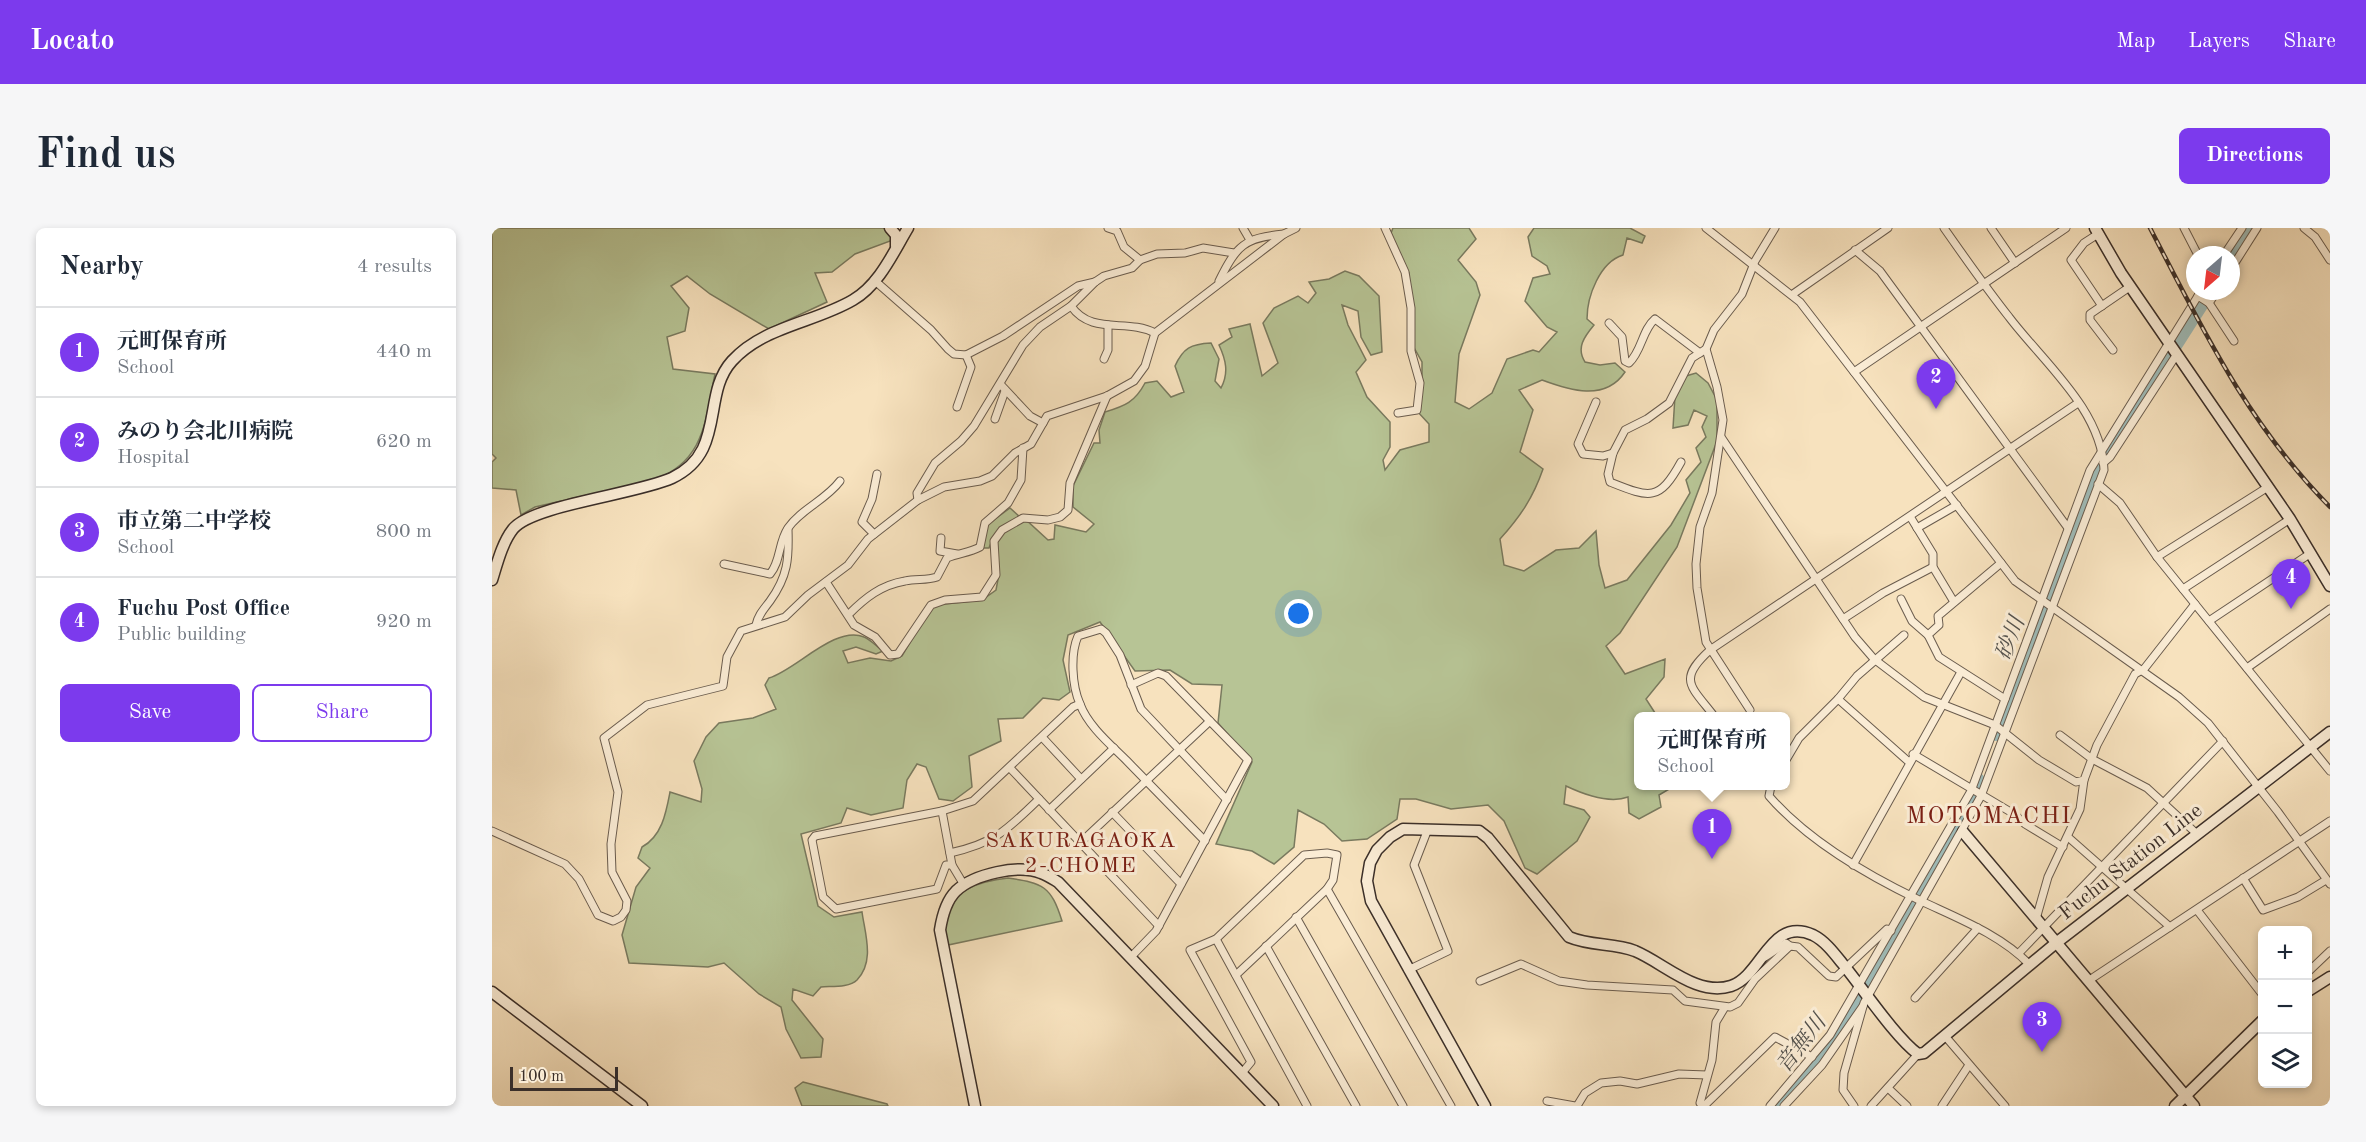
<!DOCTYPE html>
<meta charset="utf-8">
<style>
:root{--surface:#fff;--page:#f6f6f7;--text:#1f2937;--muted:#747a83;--line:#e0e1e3;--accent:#7c3aed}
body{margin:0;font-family:"Old Standard TT","Noto Serif JP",serif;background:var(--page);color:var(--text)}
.controls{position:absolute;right:18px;bottom:18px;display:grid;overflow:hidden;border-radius:9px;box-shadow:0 3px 9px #0003}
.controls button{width:54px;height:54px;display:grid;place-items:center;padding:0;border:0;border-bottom:2px solid var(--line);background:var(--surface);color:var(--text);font:30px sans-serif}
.compass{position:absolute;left:1694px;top:18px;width:54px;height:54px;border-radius:50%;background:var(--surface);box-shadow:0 3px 9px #0003;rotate:208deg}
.scale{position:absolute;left:18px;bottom:15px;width:108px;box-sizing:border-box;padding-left:6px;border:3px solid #3b2f29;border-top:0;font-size:16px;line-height:21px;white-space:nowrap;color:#3b2f29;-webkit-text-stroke:4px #faecd5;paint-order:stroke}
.you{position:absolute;left:807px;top:386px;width:21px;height:21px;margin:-15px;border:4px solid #fff;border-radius:50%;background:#1a73e8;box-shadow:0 0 0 9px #1a73e833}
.badge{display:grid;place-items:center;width:39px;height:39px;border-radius:50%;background:var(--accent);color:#fff;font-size:20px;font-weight:700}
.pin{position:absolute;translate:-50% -50px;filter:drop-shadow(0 2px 3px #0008)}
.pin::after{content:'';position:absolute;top:32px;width:21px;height:18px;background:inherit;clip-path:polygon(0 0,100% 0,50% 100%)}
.popup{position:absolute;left:1142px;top:484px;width:156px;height:78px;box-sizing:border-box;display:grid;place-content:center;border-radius:9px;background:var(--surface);filter:drop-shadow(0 2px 4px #0005);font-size:20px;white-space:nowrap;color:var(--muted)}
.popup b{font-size:22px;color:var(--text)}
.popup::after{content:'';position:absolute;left:50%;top:100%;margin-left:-12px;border:12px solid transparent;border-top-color:var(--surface)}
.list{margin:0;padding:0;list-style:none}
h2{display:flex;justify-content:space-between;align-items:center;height:78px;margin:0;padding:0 24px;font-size:26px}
h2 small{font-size:20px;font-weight:400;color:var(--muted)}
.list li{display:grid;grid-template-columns:39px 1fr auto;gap:18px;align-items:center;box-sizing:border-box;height:90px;padding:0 24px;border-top:2px solid var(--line)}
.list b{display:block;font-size:22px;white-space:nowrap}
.list p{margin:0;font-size:20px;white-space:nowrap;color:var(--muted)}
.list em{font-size:20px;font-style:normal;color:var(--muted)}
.actions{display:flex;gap:12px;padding:18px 24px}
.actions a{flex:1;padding:14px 0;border:2px solid var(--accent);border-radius:9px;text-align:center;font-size:21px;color:var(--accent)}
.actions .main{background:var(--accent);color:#fff}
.icon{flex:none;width:33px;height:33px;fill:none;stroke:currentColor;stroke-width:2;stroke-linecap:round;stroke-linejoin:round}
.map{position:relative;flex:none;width:1838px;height:878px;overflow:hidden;border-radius:9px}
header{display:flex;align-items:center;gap:36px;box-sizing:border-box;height:84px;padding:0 30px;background:var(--accent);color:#fff}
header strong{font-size:28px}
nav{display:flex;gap:33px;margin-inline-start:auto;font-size:21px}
.intro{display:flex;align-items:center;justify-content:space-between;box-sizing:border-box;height:144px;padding:0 36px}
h1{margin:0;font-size:42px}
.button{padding:15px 27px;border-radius:9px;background:var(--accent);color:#fff;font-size:21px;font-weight:700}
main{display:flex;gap:36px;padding:0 36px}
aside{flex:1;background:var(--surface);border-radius:9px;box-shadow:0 3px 9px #0003}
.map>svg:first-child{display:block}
.green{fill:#b7c495;stroke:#797a5f;stroke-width:1.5}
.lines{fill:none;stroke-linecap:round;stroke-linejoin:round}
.river{stroke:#9fbcb9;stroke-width:14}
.street-casing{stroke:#6a5c4e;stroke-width:9}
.secondary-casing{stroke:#3b2f29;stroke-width:13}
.street{stroke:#faecd5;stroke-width:7}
.secondary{stroke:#faecd5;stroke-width:10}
.rail-casing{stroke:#3b2f29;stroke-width:4.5}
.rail{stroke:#faecd5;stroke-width:2;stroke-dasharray:7;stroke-linecap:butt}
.labels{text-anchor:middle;stroke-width:6;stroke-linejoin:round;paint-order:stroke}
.street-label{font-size:21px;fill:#3b2f29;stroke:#faecd5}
.water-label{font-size:22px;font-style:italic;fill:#54524d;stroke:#faecd5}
.neighbourhood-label{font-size:22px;letter-spacing:1.5px;fill:#7a1f14;stroke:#faecd5}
.quarter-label{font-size:24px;letter-spacing:1.5px;fill:#7a1f14;stroke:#faecd5}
</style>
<header>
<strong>Locato</strong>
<nav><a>Map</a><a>Layers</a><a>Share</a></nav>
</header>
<div class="intro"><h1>Find us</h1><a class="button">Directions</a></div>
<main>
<aside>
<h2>Nearby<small>4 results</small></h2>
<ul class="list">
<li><span class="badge">1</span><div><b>元町保育所</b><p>School</p></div><em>440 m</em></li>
<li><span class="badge">2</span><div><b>みのり会北川病院</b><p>Hospital</p></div><em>620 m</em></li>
<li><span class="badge">3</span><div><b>市立第二中学校</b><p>School</p></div><em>800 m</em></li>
<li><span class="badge">4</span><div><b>Fuchu Post Office</b><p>Public building</p></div><em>920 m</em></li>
</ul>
<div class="actions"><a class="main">Save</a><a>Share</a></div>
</aside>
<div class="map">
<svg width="1838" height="878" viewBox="0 0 1838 878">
<rect width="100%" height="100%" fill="#f7e2be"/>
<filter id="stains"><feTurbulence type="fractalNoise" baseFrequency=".00333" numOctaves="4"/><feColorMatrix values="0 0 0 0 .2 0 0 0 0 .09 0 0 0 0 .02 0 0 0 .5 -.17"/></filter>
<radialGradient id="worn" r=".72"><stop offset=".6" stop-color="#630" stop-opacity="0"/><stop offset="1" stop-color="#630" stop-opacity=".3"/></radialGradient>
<!-- green -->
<g class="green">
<path d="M 0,0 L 392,0 L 401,12 L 363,26 L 340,44 L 323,45 L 335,74 L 277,101 L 218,66 L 195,48 L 179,58 L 197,80 L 193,103 L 175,109 L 181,141 L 223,146 C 213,193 213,233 162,252 L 43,279 L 29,287 L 24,262 L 0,260 L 0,234 L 4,230 L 0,226 Z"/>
<path d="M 901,0 L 977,0 L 984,11 L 966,32 L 984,54 L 988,67 L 967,126 L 963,174 L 977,181 L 1000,165 L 1015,131 L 1041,122 L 1047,124 L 1065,104 L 1055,99 L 1033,73 L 1041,50 L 1058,46 L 1055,38 L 1040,28 L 1036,9 L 1042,0 L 1138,0 L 1153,8 L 1150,15 L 1135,10 L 1131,27 C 1108,34 1095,68 1095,91 L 1102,97 C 1092,109 1084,120 1093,134 L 1108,137 L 1123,135 L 1133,144 C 1113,174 1077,162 1050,152 L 1027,162 L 1041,182 L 1028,224 L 1051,241 C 1041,270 1028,289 1008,311 L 1012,337 L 1032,343 L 1064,322 L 1087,320 L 1104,303 L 1107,337 L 1113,360 L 1135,352 L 1179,297 L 1198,265 L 1194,252 L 1209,234 L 1204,220 L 1214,209 L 1210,199 L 1215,188 L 1202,182 L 1196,197 L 1181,200 L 1183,168 L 1194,148 L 1204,145 L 1216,155 L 1225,172 L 1225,213 L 1185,319 L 1128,405 L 1114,418 L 1133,446 L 1173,431 L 1172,449 L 1154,471 L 1165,488 L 1146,488 L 1146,558 L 1178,558 L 1179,560 L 1167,567 L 1169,579 L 1147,591 L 1137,585 L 1136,569 C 1117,576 1093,567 1074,558 L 1072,576 L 1092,582 L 1098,589 L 1085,613 L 1045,646 L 1033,640 L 1012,593 L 996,577 L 959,581 L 924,571 L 908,571 L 905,591 L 875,611 L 850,613 L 832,596 L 806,582 L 802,619 L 782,636 L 760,623 L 724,616 L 760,534 L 726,495 L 730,457 L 700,456 L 678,442 L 643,443 L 608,394 L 576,407 L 571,432 L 578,464 L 567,472 L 551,470 L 531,490 L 506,491 L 509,513 L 477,528 L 480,559 L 461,573 L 447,571 L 434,539 L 425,536 L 415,552 L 411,580 L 379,587 L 355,580 L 349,595 L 309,606 L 326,678 L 342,689 L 370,684 C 373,706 383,733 365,752 C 357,760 339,758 329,759 L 321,768 L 301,761 L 300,772 L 331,811 L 329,829 L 309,830 L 294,801 L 289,779 L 267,766 L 232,735 L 216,739 L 137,735 L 130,707 L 144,659 L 158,640 L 146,630 L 150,619 C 170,608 174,585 178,564 L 209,574 L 210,561 L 202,533 L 214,509 L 227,495 L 261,490 L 284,481 L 273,457 L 277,450 C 304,442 343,397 372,409 C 378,411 385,419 391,423 L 384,426 L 364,419 L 351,423 L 356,435 L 378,430 L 399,433 L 410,428 L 436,384 L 444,377 L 490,372 L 504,362 L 507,346 L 505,310 L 517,298 L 533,291 L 556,312 L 562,311 L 563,297 L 594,304 L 602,296 L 581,279 L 581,258 L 602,215 L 608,215 L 607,202 L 613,184 C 633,178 643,174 653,155 L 665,153 L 679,169 L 692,164 L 683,138 C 691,120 699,116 719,115 L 727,131 L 723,153 L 729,160 C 737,145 734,132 727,117 L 740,109 L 737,101 L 758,96 L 770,148 L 786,135 L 771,95 L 782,80 L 806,68 L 816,75 L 824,65 L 817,54 L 837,51 L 853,43 L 867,48 L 887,68 L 890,124 L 879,127 L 869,109 L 866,83 L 850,77 L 856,97 L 874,132 L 864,144 L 875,169 L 898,194 L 898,219 L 891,232 L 893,242 L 908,222 L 937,214 L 937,196 L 925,183 L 930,158 L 930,134 L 920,116 L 917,45 L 905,26 L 899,5 Z"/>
<polygon points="518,280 528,289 500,312 497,320 491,320 495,297"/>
<path d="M 516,650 C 551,655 559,658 570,693 L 456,717 C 455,710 452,700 453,693 C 457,661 490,653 516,650 Z"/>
<polygon points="311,854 395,876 396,878 310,878 303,860"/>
</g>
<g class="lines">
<!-- river -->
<g class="river">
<polyline points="1739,31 1758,0"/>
<polyline points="1504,506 1601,246 1718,63"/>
<polyline points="1285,878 1341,810 1363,777 1479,572 1486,552"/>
</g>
<!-- street casing -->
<g class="street-casing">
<g id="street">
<polyline points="616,0 625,3 632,19 648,32"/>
<polyline points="751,0 758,12"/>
<polyline points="893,0 913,44 919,80 919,123 928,155 925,182 906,185"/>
<polyline points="1214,0 1308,74 1523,353 1687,469 1716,495 1786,584 1838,656"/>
<polyline points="1499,0 1523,35"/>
<polyline points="1692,0 1706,27"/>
<polyline points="1812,0 1823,9 1838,32"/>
<polyline points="1606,6 1592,15 1579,32 1610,78"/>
<polyline points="1363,22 1388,43 1576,300"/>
<polyline points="1732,27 1750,0"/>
<polyline points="1739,41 1765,0"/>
<polyline points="382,52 439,102 456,121 462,126 474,127 511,108 586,58 603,54"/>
<path d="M 727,53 C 745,17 752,10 792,6"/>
<polyline points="1301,66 1396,0"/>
<polyline points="1706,68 1717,75 1742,113"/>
<polyline points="1717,75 1725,63"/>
<path d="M 579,78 C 600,108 635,90 663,105"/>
<path d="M 1117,95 L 1130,109 L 1133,133 L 1137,135 C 1150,123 1150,102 1163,91 L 1208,125"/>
<polyline points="1214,121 1225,159 1231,192 1220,265 1208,299 1204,336 1205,360 1214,414 1258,482"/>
<polyline points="1621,122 1598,92 1598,86 1639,58"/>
<polyline points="612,131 616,122 616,97"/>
<polyline points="1362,144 1574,0"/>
<polyline points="509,157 538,188 551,195"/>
<polyline points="1104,174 1086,216 1091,226 1111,228 1121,225"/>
<polyline points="465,179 479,139 474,127"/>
<polyline points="503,191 513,163"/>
<polyline points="1229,209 1363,409 1382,431 1432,469 1503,497 1547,532 1584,554 1592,552 1605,517 1643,446 1652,441 1703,376"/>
<path d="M 1189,234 C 1167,274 1158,270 1118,254 L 1116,246 L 1121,225 L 1133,202 L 1155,191 L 1177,175 L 1200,130 L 1214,121 L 1222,102 L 1250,66 L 1263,33 L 1283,0"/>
<polyline points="1611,235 1618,229 1685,126"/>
<polyline points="1606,256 1628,275 1665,329 1838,543"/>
<polyline points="426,272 425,265 443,235 469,213 482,198 531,117 548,99 579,78 603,54 612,48 640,40 648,32 665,26 693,25 711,20 742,25"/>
<polyline points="1419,290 1441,326 1441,339 1462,374"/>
<polyline points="1425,300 1465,277"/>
<polyline points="382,306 370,294 380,271 385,246"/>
<polyline points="449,310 448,323 465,326"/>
<polyline points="1665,329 1776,259"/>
<polyline points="1509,335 1446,388 1447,397 1436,407 1447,429 1513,471"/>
<path d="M 232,336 L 278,346 C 289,333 286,315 296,300 C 309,281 334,272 348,253"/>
<polyline points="334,354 362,397 383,409 398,427 406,426 439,377 453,372 490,369 504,347 502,313 510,302 531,290 556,292 568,289 576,282 578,255 615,168"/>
<polyline points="1691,361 1798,291"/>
<polyline points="1409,371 1420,393 1436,407"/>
<path d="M 357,386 C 373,370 389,357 413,353 C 424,350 434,353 445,349 L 455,330 C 467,325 477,325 488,319 L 493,295 L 516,275 L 529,252 L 531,220"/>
<polyline points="1351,391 1391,365 1441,339"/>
<polyline points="1717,393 1819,325"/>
<path d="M 264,397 C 266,387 272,381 278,373 C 296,348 297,331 296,301"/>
<polyline points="1755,440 1838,381"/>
<polyline points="1346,471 1417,534"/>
<path d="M 1222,488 C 1199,458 1185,452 1218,422 L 1586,175"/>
<polyline points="1568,507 1600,531 1655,560 1705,606"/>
<polyline points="550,509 589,551"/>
<polyline points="1421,526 1522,586 1533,596 1571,619"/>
<polyline points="1294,532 1307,510 1346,471 1365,448 1412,407"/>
<polyline points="518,540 667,698"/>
<path d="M 1279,558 L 1277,568 C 1315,612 1375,647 1427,672 C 1465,690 1508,706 1538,737"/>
<polyline points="557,582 622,520"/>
<polyline points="450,583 460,637 472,657"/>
<polyline points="620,584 689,656"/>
<polyline points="0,603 73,636 87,651 106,687 121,693 129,689 134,682 135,673 120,644 119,616 126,564 112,510 155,477 231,458 235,429 249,403 293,389 316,367 356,337 376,311 426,272 452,259 488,253 500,248 523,225 539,216 555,188 615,168 642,153 653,138 663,105 792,6 804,0"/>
<polyline points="1576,609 1678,699"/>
<path d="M 713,613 C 687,586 661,560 635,533 C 619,517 596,498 588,476 C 580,458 578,426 586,408 L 609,401 L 614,405 L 628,427 L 649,481 L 735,572"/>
<polyline points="588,615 718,493"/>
<path d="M 458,625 C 503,615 515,602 547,571"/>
<polyline points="460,637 454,637 445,661 344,681 331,669 320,612 323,608 450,583 481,573 581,479 588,476"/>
<polyline points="1361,637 1469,444"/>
<polyline points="1751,650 1771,682 1806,669 1834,652"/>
<polyline points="835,661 959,878"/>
<polyline points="1705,682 1770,766"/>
<polyline points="804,689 911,878"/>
<polyline points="1544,691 1556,649 1588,581 1592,552"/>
<polyline points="724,711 815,878"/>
<polyline points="774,718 864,878"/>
<polyline points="1527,725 1731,513"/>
<polyline points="1273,729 1294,715 1298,718"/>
<polyline points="638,730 664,703 756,532 674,448 666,445 639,457"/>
<polyline points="916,742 956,723 922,637 936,601"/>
<polyline points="1816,744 1838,723"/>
<polyline points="744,747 835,661 841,652 845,627 835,625 812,627 724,711 698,722 759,834 750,845"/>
<polyline points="988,753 1029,736 1067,753 1095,757 1181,762 1193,773 1238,779 1246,775 1263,751 1298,718 1306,719 1337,748 1344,749 1395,701 1399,703"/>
<polyline points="1596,753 1838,593"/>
<polyline points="1423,770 1486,700"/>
<polyline points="1453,808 1513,878"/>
<polyline points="1396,860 1415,878"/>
<polyline points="1055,873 1083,878"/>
<polyline points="1085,878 1093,865 1109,855 1128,853 1145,856 1187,846 1215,847"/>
<polyline points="1211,878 1208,875 1220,832 1224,794 1233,779"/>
<polyline points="1212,878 1283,809 1320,829"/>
<polyline points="1278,878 1338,807 1479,563 1598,242 1709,63"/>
<polyline points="1292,878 1330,837 1371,778"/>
<path d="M 1362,878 L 1351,862 L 1352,845 L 1372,775 L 1489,568 L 1612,242 C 1610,182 1551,134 1517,89 C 1494,60 1473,30 1452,0"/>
<polyline points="1379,878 1426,826"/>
<polyline points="1450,878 1477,837"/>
</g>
</g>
<!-- secondary casing -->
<g class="secondary-casing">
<g id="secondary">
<polyline points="398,0 404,7 404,18"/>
<polyline points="1603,0 1629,45 1798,291 1838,358"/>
<path d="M 0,352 C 5,336 10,315 21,301 C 40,277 145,266 180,250 C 235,224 209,167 240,133 C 272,98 322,95 361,72 C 387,57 401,25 416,0"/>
<polyline points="1471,604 1702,878"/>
<polyline points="1816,763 1838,749"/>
<polyline points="0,764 150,878"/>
<path d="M 483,878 L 448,702 C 450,689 455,672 464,663 C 482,646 527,636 549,645 C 555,647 561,651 566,654 L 781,878"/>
<path d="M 993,878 L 879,673 L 875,653 L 878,635 L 885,622 L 898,609 L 911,601 L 987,603 L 996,610 L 1077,709 C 1098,718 1122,715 1143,723 C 1172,735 1205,769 1239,758 C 1271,747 1278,688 1321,707 C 1333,713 1342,725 1350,735 C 1370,759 1403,809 1426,826 L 1432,825 L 1564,715 L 1838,504"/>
<polyline points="1683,878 1770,793"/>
</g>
</g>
<!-- street -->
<use href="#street" class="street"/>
<!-- secondary -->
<use href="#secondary" class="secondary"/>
<!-- rail casing -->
<g class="rail-casing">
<path id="rail" d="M 1658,0 C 1711,102 1756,196 1838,279"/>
</g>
<!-- rail -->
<use href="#rail" class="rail"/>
</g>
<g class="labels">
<!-- street labels -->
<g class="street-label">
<text transform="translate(1638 633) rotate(-38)" y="7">Fuchu Station Line</text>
</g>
<!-- water labels -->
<g class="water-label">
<text transform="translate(1517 410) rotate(-69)" y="8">砂川</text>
<text transform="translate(1308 815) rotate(-52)" y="8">音無川</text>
</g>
<!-- neighbourhood labels -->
<g class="neighbourhood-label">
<text x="589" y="619">SAKURAGAOKA<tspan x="589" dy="25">2-CHOME</tspan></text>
</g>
<!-- quarter labels -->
<g class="quarter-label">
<text x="1497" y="595">MOTOMACHI</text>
</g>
</g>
<rect width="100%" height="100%" filter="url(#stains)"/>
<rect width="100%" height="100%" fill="url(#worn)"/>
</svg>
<div class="controls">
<button>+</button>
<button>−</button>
<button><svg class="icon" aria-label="layers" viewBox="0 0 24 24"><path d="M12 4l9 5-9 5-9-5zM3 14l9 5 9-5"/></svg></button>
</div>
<svg class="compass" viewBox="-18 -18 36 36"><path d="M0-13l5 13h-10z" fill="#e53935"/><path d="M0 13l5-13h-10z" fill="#747a83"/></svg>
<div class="scale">100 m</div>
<div class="you"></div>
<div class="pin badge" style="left:1220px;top:631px">1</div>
<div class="popup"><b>元町保育所</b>School</div>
<div class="pin badge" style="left:1444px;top:181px">2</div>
<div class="pin badge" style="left:1550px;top:824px">3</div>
<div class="pin badge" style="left:1799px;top:381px">4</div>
</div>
</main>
